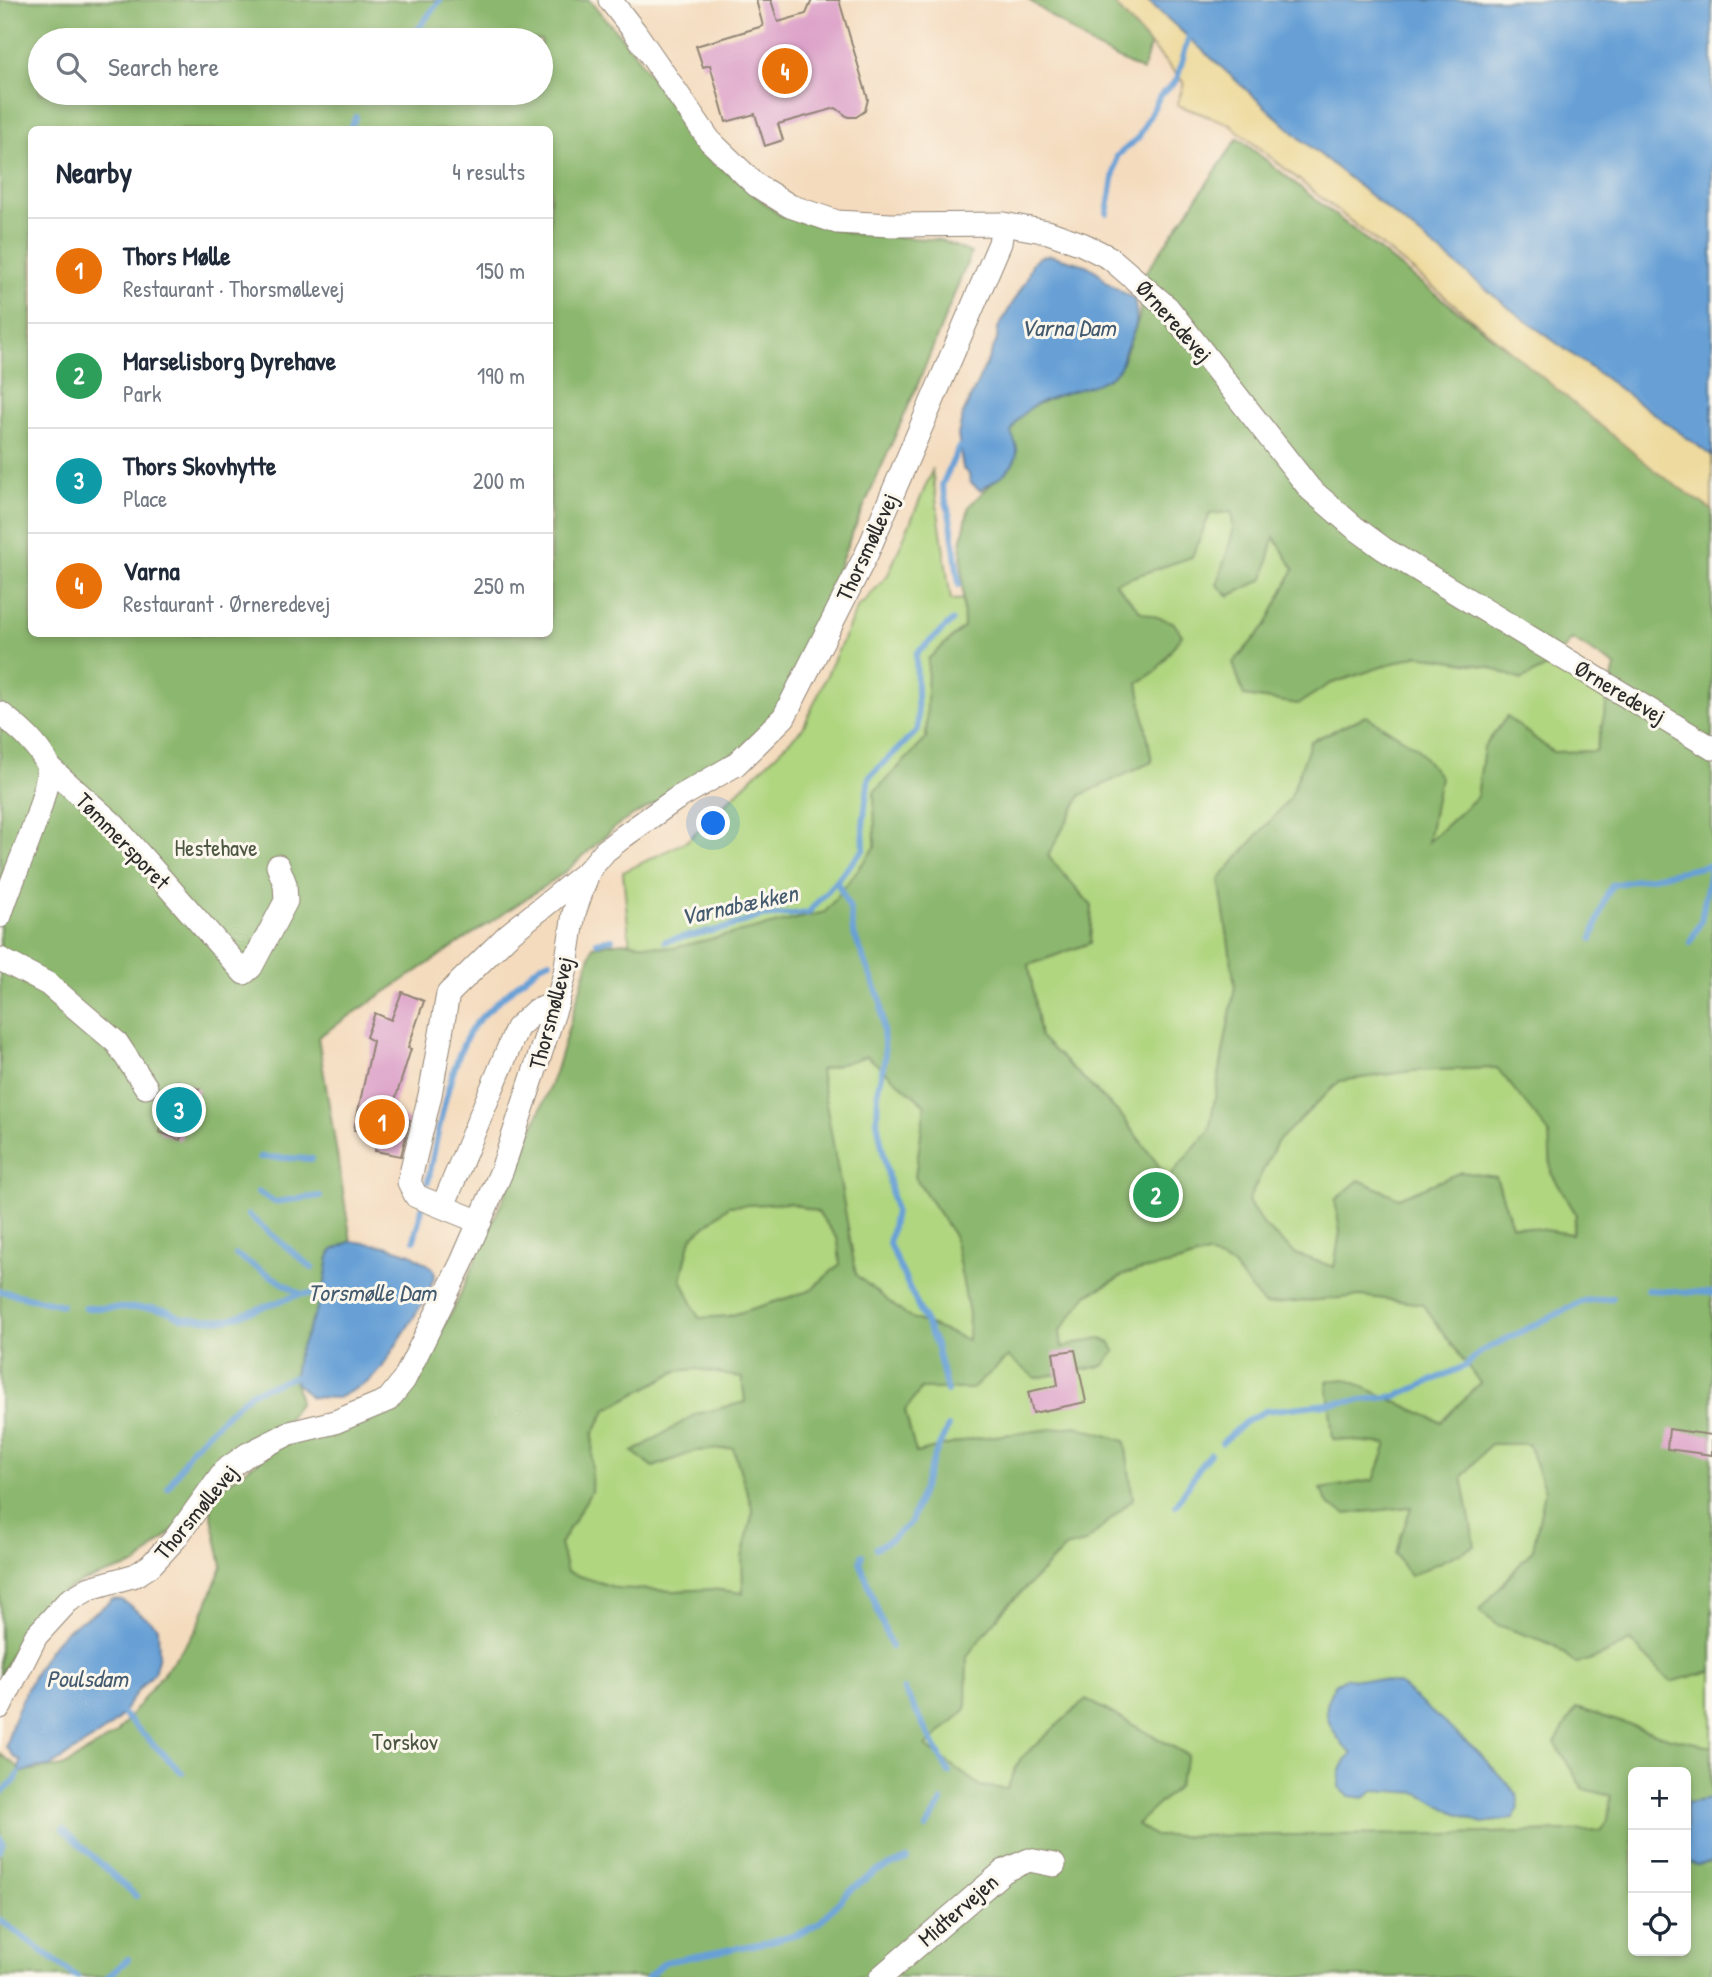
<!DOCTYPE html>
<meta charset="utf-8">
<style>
:root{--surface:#fff;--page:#f2f2f3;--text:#1f2937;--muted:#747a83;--line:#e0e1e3;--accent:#c8321e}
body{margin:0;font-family:"Patrick Hand",sans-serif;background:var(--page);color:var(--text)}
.controls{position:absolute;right:21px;bottom:21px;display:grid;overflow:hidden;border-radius:10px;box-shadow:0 4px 10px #0003}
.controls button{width:63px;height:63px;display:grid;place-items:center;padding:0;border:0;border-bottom:2px solid var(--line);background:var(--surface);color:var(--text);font:35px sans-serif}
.you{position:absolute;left:714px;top:824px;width:24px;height:24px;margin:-18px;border:5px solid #fff;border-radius:50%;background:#1a73e8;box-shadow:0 0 0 10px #1a73e833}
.badge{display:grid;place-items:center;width:46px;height:46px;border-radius:50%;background:var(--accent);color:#fff;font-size:23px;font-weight:700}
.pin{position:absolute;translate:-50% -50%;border:4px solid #fff;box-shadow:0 2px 7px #0006}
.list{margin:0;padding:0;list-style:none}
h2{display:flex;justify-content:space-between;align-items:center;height:91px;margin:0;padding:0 28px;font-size:30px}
h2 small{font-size:23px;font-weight:400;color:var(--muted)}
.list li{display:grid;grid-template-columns:46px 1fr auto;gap:21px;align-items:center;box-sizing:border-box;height:105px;padding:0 28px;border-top:2px solid var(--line)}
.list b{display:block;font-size:26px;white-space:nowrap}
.list p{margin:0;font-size:23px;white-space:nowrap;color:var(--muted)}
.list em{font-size:23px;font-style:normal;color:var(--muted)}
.icon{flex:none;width:38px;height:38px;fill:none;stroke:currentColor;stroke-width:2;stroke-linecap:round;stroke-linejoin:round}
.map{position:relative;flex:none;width:1712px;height:1977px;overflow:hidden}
.search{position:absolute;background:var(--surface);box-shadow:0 4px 10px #0003;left:28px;top:28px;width:525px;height:77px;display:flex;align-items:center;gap:18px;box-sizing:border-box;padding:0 24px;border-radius:38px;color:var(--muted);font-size:26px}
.panel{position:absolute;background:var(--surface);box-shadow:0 4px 10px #0003;left:28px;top:126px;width:525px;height:511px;border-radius:10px}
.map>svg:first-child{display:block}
.green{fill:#b0d680;stroke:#6e8056;stroke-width:2}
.forest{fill:#8cb76e;stroke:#5c714c;stroke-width:2;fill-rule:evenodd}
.sand{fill:#eeda9e;stroke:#8c8264;stroke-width:2}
.water{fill:#67a0d6;stroke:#496680;stroke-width:2}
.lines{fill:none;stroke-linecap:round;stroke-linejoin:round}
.stream{stroke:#67a0d6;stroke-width:6}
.building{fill:#dda2c9}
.minor-casing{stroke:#908374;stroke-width:25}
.minor{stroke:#fff;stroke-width:23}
.labels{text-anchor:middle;stroke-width:6;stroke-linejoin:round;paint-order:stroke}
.street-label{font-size:23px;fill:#2b2b2b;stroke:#fbf7ec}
.park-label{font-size:23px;fill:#4c5640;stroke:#fbf7ec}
.water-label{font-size:24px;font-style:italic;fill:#435a6f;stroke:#fbf7ec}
</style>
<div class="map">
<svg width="1712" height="1977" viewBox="0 0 1712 1977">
<rect width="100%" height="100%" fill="#fbf7ec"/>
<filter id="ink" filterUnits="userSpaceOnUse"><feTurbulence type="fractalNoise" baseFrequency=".0143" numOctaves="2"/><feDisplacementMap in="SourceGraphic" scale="14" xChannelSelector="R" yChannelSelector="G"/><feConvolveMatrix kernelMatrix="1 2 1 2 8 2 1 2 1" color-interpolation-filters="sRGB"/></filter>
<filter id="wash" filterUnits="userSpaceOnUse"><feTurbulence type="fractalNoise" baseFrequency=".00686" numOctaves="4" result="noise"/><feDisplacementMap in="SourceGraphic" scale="28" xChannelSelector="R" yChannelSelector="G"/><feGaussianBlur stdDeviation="1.57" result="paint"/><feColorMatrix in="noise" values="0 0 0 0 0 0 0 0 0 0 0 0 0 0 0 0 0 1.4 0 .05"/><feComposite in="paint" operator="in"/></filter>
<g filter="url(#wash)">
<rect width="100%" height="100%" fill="#f4dbbe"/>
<!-- green -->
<polygon class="green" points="1166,464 1553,664 1609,701 1712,782 1712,1866 1686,1866 1686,1772 1633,1772 1633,1855 442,1828 632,969 623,872 687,841 803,728 859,604 863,603 888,575 932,471 951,600 978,599"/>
<!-- forest -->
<g class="forest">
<path d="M 0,0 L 589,0 L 631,48 L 705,154 L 781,216 L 855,234 L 941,240 L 971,253 L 917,386 L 851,536 L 795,678 L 764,729 L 723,764 L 619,824 L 564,873 L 318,1037 L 351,1241 L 332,1251 L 329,1257 L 323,1294 L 297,1357 L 294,1377 L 300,1402 L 281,1428 L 137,1564 L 81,1582 L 56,1597 L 20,1634 L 0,1678 ZM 40,40 L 541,40 L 541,93 L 40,93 ZM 32,130 L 550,130 L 550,634 L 32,634 Z"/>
<polygon points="1029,0 1111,0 1150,45 1143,71 1094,47"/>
<path d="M 1238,138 L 1409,274 L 1712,503 L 1712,1671 L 1670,1682 L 1630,1641 L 1602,1656 L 1576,1664 L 1554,1645 L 1498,1625 L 1479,1611 L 1533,1549 L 1545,1491 L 1528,1444 L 1490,1444 L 1462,1477 L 1475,1546 L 1410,1576 L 1395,1554 L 1411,1507 L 1345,1514 L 1329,1505 L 1320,1489 L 1374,1480 L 1387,1444 L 1333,1439 L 1327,1381 L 1346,1379 L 1441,1422 L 1480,1383 L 1422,1304 L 1361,1296 L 1264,1305 L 1232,1265 L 1207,1254 L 1177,1263 L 1128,1273 L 1087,1295 L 1060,1331 L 1062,1347 L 1099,1338 L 1111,1343 L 1115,1351 L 1103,1366 L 1036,1378 L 1008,1357 L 972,1389 L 921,1389 L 905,1411 L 916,1453 L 971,1439 L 1076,1426 L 1125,1441 L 1133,1499 L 1085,1543 L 1065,1548 L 1002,1612 L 967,1656 L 966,1709 L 926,1746 L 980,1786 L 1007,1789 L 1020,1759 L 1086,1699 L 1188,1755 L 1178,1786 L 1137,1824 L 1155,1836 L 1442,1834 L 1602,1830 L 1608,1820 L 1611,1796 L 1583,1789 L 1555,1743 L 1576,1708 L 1671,1738 L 1712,1746 L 1711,1800 L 1686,1803 L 1686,1772 L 1633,1772 L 1633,1951 L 1686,1951 L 1686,1861 L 1697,1865 L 1712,1862 L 1712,1977 L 0,1977 L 0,1754 L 24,1771 L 64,1766 L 117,1733 L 196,1631 L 222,1566 L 208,1497 L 282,1444 L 372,1416 L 399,1405 L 455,1306 L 517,1168 L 555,1073 L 593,946 L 624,942 L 673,948 L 825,912 L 875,847 L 874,792 L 926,739 L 928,659 L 964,627 L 961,544 L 969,506 L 1015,460 L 1017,450 L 1011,432 L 1015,421 L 1027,409 L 1051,398 L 1106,378 L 1120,367 L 1139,318 L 1144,275 ZM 1232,512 L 1233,532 L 1217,585 L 1229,596 L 1264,579 L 1274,537 L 1294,569 L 1266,625 L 1233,663 L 1244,696 L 1298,704 L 1330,684 L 1418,655 L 1489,667 L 1521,680 L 1553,664 L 1572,639 L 1615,666 L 1596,751 L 1553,752 L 1507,717 L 1484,747 L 1477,797 L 1428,842 L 1440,777 L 1416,747 L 1366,716 L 1311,741 L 1290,798 L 1219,879 L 1235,986 L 1209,1131 L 1168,1178 L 1121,1115 L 1040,1037 L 1029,965 L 1090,943 L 1092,906 L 1048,856 L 1081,795 L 1152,762 L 1138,683 L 1156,671 L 1182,635 L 1173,622 L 1141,612 L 1115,583 L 1192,557 L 1210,514 ZM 867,1056 L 925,1105 L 915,1177 L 954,1236 L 969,1314 L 968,1340 L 907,1316 L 856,1275 C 845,1206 832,1139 820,1070 ZM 1497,1068 L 1549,1133 L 1551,1173 L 1576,1214 L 1572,1234 L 1512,1225 L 1496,1177 L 1461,1172 L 1399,1198 L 1359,1180 L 1335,1200 L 1340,1232 L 1334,1267 L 1296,1254 L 1263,1225 L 1248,1201 L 1277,1142 L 1340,1081 L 1412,1071 ZM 790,1203 L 818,1212 L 838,1240 L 840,1264 L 809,1291 L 729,1316 L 699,1318 L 681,1279 L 691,1238 L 729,1206 ZM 697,1369 L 742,1378 L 745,1402 L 696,1414 L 633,1452 L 653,1467 L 696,1451 L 733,1448 L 753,1511 L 742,1558 L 743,1593 L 712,1589 L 674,1591 L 617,1588 L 567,1572 L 560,1544 L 591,1492 L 593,1434 L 607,1409 L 677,1371 Z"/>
</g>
<!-- sand -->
<polygon class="sand" points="1111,0 1206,0 1712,420 1712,510 1658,473 1443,295 1229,124 1177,105 1184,83"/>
<!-- water -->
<g class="water">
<polygon points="1147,0 1712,0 1712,456 1518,315 1302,140"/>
<path d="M 1050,255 L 1086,265 L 1099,273 L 1106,282 L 1134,299 C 1140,324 1135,329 1125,351 C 1123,355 1123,362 1120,367 C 1101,397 1028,385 1011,433 C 1013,437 1016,444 1017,449 C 1019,468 993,482 980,490 L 970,482 L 969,474 L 963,469 L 958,435 L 963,414 L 997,340 L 998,328 L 1027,279 L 1032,263 L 1040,257 Z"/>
<polygon points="351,1241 386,1246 411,1254 433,1268 435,1275 427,1296 381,1369 368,1382 338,1398 311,1397 296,1383 294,1377 297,1357 323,1294 329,1257 332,1251"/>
<path d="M 112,1599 L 122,1600 L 158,1627 L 159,1655 L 154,1673 L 139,1689 L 117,1721 L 99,1735 L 49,1767 L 38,1767 L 18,1774 L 21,1760 L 15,1758 L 6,1747 C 12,1716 40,1654 64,1633 C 79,1620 99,1613 112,1599 Z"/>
<path d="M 1346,1678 L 1379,1680 L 1400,1685 L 1478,1752 L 1517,1794 L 1519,1808 L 1513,1819 L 1482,1823 L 1449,1810 L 1419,1793 L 1375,1790 L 1364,1798 L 1349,1796 L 1339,1788 C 1339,1774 1341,1764 1352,1754 C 1341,1743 1324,1723 1327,1705 C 1329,1698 1333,1690 1335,1684 Z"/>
<polygon points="1712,1799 1712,1862 1697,1865 1686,1861 1686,1803"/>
</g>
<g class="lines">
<!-- stream -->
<g class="stream">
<polyline points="410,40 440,0"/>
<polyline points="367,96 370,93"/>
<polyline points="349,130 356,117"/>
<polyline points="1107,213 1117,156 1138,138 1160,96 1177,80 1189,36"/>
<polyline points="959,585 951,522 942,485 959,447"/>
<polyline points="837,882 850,909 853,932 881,1001 885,1058 878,1088 877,1121 895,1211 889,1244 936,1345 947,1391"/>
<polyline points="1592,939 1605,898 1612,885 1712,865"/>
<polyline points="665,941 726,928 762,916 808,913 864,849 863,825 869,777 918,730 916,654 952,621"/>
<polyline points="597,942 612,939"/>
<polyline points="1690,942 1701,921 1711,865"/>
<polyline points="260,1157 312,1159"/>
<path d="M 428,1182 C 436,1142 451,1053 476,1023 C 495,1002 520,983 540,965 L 550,961"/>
<polyline points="258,1192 275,1202 320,1196"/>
<polyline points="248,1215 312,1268"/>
<polyline points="414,1240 422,1208"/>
<polyline points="236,1255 301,1294"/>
<polyline points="1647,1290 1712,1293"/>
<polyline points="0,1291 62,1305"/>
<polyline points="85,1308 152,1308 168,1311 182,1318 226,1320 301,1294 323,1294"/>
<polyline points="1222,1443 1245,1422 1265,1411 1397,1396 1465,1366 1482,1351 1583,1301 1612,1298"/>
<polyline points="168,1488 192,1448 231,1410 252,1392 294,1377"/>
<polyline points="1176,1505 1201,1465 1210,1454"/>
<polyline points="876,1548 890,1540 911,1522 934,1457 948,1427"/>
<polyline points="862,1555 860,1562 891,1647"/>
<polyline points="904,1689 949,1773"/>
<polyline points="122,1713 182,1773"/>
<polyline points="0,1794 15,1781 18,1774"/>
<polyline points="926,1828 942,1802"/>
<polyline points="63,1829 136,1896"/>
<polyline points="0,1838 3,1842 0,1851"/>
<polyline points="0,1920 77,1977"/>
<polyline points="108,1977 128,1959"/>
<polyline points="648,1977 665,1962 768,1942 803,1932 819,1923 848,1892 875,1872 907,1859"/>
</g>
</g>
<g id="blocks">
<!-- building -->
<g class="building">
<polygon points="756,0 771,0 778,22 806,14 812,0 839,0 868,99 865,111 856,117 848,117 836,108 778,124 783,140 765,146 755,114 726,122 710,65 703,67 696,46 763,26"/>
<polygon points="402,992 424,1001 408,1048 411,1049 391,1113 410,1120 401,1156 375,1151 378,1134 354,1130 373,1041 366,1037 375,1013 391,1020"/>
<polygon points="177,1081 199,1089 180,1140 159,1132"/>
<polygon points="1075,1350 1086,1402 1033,1413 1028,1392 1058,1385 1053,1353"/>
<polygon points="1669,1429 1712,1435 1712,1455 1667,1449"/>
</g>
</g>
</g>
<g filter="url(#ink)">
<use href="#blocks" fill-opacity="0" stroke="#908374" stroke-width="2"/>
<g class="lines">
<!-- minor casing -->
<g class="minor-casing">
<g id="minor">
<polyline points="610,0 635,32 710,141 756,185 790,206 837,222 891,225 1003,224 1048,232 1082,244 1110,258 1168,308 1310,489 1354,527 1384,549 1712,748"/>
<path d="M 0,713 C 20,729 38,744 49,767 L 113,824 L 244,973 L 251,967 L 286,901 L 285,884 L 278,866"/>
<path d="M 0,916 C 16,866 42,819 49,767"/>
<polyline points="0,959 48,984 117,1043 146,1087"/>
<polyline points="443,1206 517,1028 535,1011 557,1003"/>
<polyline points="480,1222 416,1196 409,1182 430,1095 448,994 508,935 589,870"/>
<polyline points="0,1707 36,1636 68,1601 90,1588 136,1575 150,1566 175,1539 224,1471 248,1454 290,1433 335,1422 388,1400 404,1380 462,1262 502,1170 557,1003 565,973 574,913 589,870 605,851 624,836 676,799 735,765 784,717 867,553 1000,243 1003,224"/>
<polyline points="881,1977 1004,1871 1029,1860 1054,1865"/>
</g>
</g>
<!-- minor -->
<use href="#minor" class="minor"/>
</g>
</g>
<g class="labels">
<!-- street labels -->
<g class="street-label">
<text transform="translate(1174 321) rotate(48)" y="8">Ørneredevej</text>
<text transform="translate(867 547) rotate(-65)" y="8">Thorsmøllevej</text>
<text transform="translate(1620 692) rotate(31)" y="8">Ørneredevej</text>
<text transform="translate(123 841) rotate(46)" y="8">Tømmersporet</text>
<text transform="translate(551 1013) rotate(-75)" y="8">Thorsmøllevej</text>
<text transform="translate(196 1512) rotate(-50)" y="8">Thorsmøllevej</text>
<text transform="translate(958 1910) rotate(-41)" y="8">Midtervejen</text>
</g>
<!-- park labels -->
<g class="park-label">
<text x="216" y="856">Hestehave</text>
<text x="405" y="1750">Torskov</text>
</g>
<!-- water labels -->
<g class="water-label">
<text x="1068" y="336">Varna Dam</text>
<text transform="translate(739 905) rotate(-12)" y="8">Varnabækken</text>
<text x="372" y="1301">Torsmølle Dam</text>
<text x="87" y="1687">Poulsdam</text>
</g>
</g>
</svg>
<div class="controls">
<button>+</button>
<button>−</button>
<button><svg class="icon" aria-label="locate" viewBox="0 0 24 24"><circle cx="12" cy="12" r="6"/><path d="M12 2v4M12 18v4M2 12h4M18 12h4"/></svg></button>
</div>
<div class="you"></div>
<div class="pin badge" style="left:382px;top:1122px;background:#e8710a">1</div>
<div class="pin badge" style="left:1156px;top:1195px;background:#2e9e5b">2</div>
<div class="pin badge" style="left:179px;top:1110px;background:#0f9aa8">3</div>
<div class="pin badge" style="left:785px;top:71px;background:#e8710a">4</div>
<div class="search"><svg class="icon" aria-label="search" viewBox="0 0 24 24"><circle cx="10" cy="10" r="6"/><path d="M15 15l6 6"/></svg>Search here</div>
<section class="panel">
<h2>Nearby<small>4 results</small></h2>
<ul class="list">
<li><span class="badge" style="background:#e8710a">1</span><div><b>Thors Mølle</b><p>Restaurant · Thorsmøllevej</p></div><em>150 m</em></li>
<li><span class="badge" style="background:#2e9e5b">2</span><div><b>Marselisborg Dyrehave</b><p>Park</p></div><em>190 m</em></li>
<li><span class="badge" style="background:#0f9aa8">3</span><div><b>Thors Skovhytte</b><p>Place</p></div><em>200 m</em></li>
<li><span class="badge" style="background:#e8710a">4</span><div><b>Varna</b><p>Restaurant · Ørneredevej</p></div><em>250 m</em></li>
</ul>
</section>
</div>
